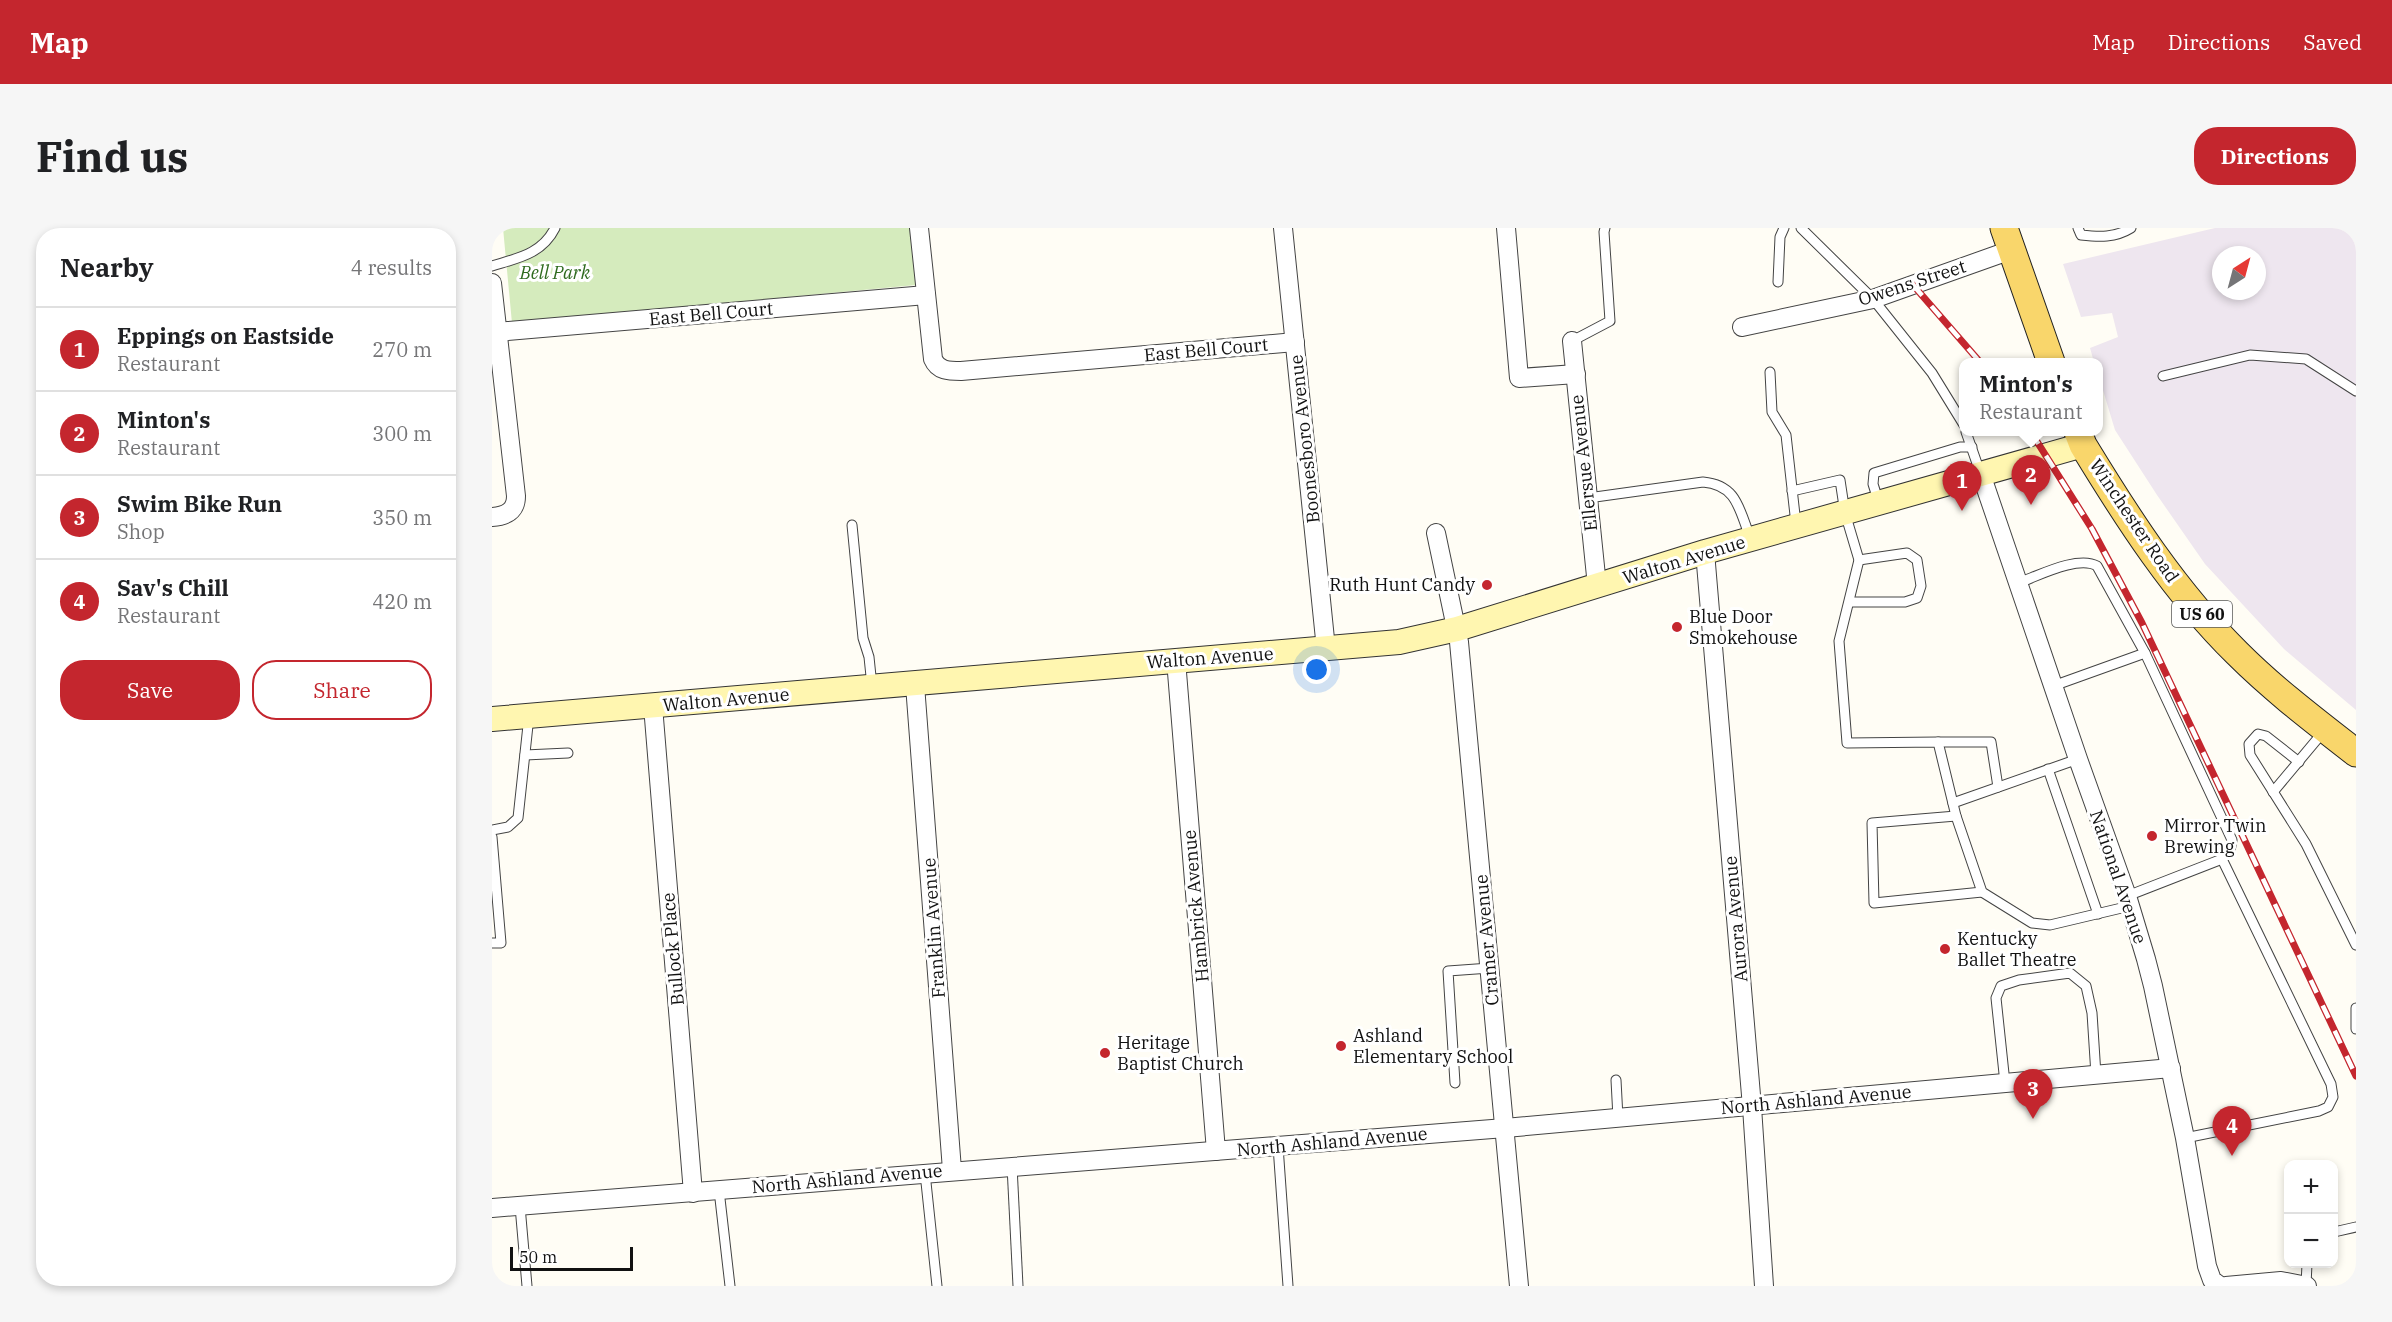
<!DOCTYPE html>
<meta charset="utf-8">
<style>
:root{--surface:#fff;--page:#f6f6f6;--text:#202124;--muted:#757577;--line:#e0e0e0;--accent:#c4262e}
body{margin:0;font-family:"IBM Plex Serif",serif;background:var(--page);color:var(--text)}
.controls{position:absolute;right:18px;bottom:18px;display:grid;overflow:hidden;border-radius:12px;box-shadow:0 3px 9px #0003}
.controls button{width:54px;height:54px;display:grid;place-items:center;padding:0;border:0;border-bottom:2px solid var(--line);background:var(--surface);color:var(--text);font:30px sans-serif}
.compass{position:absolute;left:1720px;top:18px;width:54px;height:54px;border-radius:50%;background:var(--surface);box-shadow:0 3px 9px #0003;rotate:36deg}
.scale{position:absolute;left:18px;bottom:15px;width:123px;box-sizing:border-box;padding-left:6px;border:3px solid #111;border-top:0;font-size:16px;line-height:21px;white-space:nowrap;color:#111;-webkit-text-stroke:4px #fff;paint-order:stroke}
.you{position:absolute;left:825px;top:442px;width:21px;height:21px;margin:-15px;border:4px solid #fff;border-radius:50%;background:#1a73e8;box-shadow:0 0 0 9px #1a73e833}
.badge{display:grid;place-items:center;width:39px;height:39px;border-radius:50%;background:var(--accent);color:#fff;font-size:20px;font-weight:700}
.pin{position:absolute;translate:-50% -50px;filter:drop-shadow(0 2px 3px #0008)}
.pin::after{content:'';position:absolute;top:32px;width:21px;height:18px;background:inherit;clip-path:polygon(0 0,100% 0,50% 100%)}
.popup{position:absolute;left:1467px;top:130px;width:144px;height:78px;box-sizing:border-box;display:grid;place-content:center;border-radius:12px;background:var(--surface);filter:drop-shadow(0 2px 4px #0005);font-size:20px;white-space:nowrap;color:var(--muted)}
.popup b{font-size:22px;color:var(--text)}
.popup::after{content:'';position:absolute;left:50%;top:100%;margin-left:-12px;border:12px solid transparent;border-top-color:var(--surface)}
.list{margin:0;padding:0;list-style:none}
h2{display:flex;justify-content:space-between;align-items:center;height:78px;margin:0;padding:0 24px;font-size:26px}
h2 small{font-size:20px;font-weight:400;color:var(--muted)}
.list li{display:grid;grid-template-columns:39px 1fr auto;gap:18px;align-items:center;box-sizing:border-box;height:84px;padding:0 24px;border-top:2px solid var(--line)}
.list b{display:block;font-size:22px;white-space:nowrap}
.list p{margin:0;font-size:20px;white-space:nowrap;color:var(--muted)}
.list em{font-size:20px;font-style:normal;color:var(--muted)}
.actions{display:flex;gap:12px;padding:18px 24px}
.actions a{flex:1;padding:14px 0;border:2px solid var(--accent);border-radius:24px;text-align:center;font-size:21px;color:var(--accent)}
.actions .main{background:var(--accent);color:#fff}
.map{position:relative;flex:none;width:1864px;height:1058px;overflow:hidden;border-radius:24px}
header{display:flex;align-items:center;gap:36px;box-sizing:border-box;height:84px;padding:0 30px;background:var(--accent);color:#fff}
header strong{font-size:28px}
nav{display:flex;gap:33px;margin-inline-start:auto;font-size:21px}
.intro{display:flex;align-items:center;justify-content:space-between;box-sizing:border-box;height:144px;padding:0 36px}
h1{margin:0;font-size:42px}
.button{padding:15px 27px;border-radius:24px;background:var(--accent);color:#fff;font-size:21px;font-weight:700}
main{display:flex;gap:36px;padding:0 36px}
aside{flex:1;background:var(--surface);border-radius:24px;box-shadow:0 3px 9px #0003}
.map>svg:first-child{display:block}
.industrial{fill:#eee6ef;fill-rule:evenodd}
.green{fill:#d5ebbd}
.lines{fill:none;stroke-linecap:round;stroke-linejoin:round}
.lane-casing{stroke:#444;stroke-width:11}
.street-casing{stroke:#444;stroke-width:20}
.secondary-casing{stroke:#333;stroke-width:26}
.primary-casing{stroke:#222;stroke-width:29}
.lane{stroke:#fff;stroke-width:9}
.street{stroke:#fff;stroke-width:18}
.secondary{stroke:#fff6b0;stroke-width:24}
.primary{stroke:#f9d66b;stroke-width:27}
.rail-casing{stroke:#c4262e;stroke-width:7}
.rail{stroke:#fff;stroke-width:4.5;stroke-dasharray:14;stroke-linecap:butt}
.poi-dot{fill:#c4262e;stroke:#fff;stroke-width:2}
.labels{text-anchor:middle;stroke-width:6;stroke-linejoin:round;paint-order:stroke}
.shield{fill:#fff;stroke:#585858;stroke-width:1.5}
.shield-label{font-size:16px;font-weight:bold;fill:#111}
.park-label{font-size:18px;font-style:italic;fill:#2f6b1f;stroke:#fff}
.street-label{font-size:18px;fill:#111;stroke:#fff}
.poi-label{font-size:18px;fill:#111;stroke:#fff;text-anchor:start}
</style>
<header>
<strong>Map</strong>
<nav><a>Map</a><a>Directions</a><a>Saved</a></nav>
</header>
<div class="intro"><h1>Find us</h1><a class="button">Directions</a></div>
<main>
<aside>
<h2>Nearby<small>4 results</small></h2>
<ul class="list">
<li><span class="badge">1</span><div><b>Eppings on Eastside</b><p>Restaurant</p></div><em>270 m</em></li>
<li><span class="badge">2</span><div><b>Minton's</b><p>Restaurant</p></div><em>300 m</em></li>
<li><span class="badge">3</span><div><b>Swim Bike Run</b><p>Shop</p></div><em>350 m</em></li>
<li><span class="badge">4</span><div><b>Sav's Chill</b><p>Restaurant</p></div><em>420 m</em></li>
</ul>
<div class="actions"><a class="main">Save</a><a>Share</a></div>
</aside>
<div class="map">
<svg width="1864" height="1058" viewBox="0 0 1864 1058">
<rect width="100%" height="100%" fill="#fffdf5"/>
<!-- industrial -->
<path class="industrial" d="M 1723,0 L 1864,0 L 1864,482 L 1792,421 L 1713,336 L 1665,267 L 1623,202 L 1607,149 L 1606,134 L 1602,134 L 1598,120 L 1626,109 L 1620,85 L 1589,89 L 1571,36 ZM 1729,27 L 1765,27 L 1765,63 L 1729,63 Z"/>
<!-- green -->
<polygon class="green" points="11,0 418,0 424,57 20,95"/>
<g class="lines">
<!-- lane casing -->
<g class="lane-casing">
<g id="lane">
<polyline points="1309,0 1381,71 1440,145 1472,197"/>
<path d="M 1586,0 L 1589,7 C 1607,9 1623,10 1639,0"/>
<path d="M 0,38 C 26,30 50,26 63,0"/>
<polyline points="1286,54 1288,9 1292,0"/>
<polyline points="1080,113 1118,93 1112,4 1113,0"/>
<polyline points="1278,144 1280,184 1294,207 1304,296"/>
<polyline points="1671,148 1758,127 1814,131 1864,163"/>
<polyline points="1474,204 1488,244"/>
<polyline points="1300,263 1348,252 1353,285 1367,332 1347,413 1355,515 1446,514 1464,588 1490,664 1540,695 1558,697 1638,678"/>
<path d="M 1096,270 L 1211,254 C 1245,257 1247,281 1258,309"/>
<polyline points="1387,275 1381,256 1382,245 1468,219 1480,219"/>
<polyline points="360,297 371,410 377,429 380,458"/>
<path d="M 1526,355 C 1546,348 1586,327 1605,338 L 1653,425 L 1740,612 L 1738,623 L 1730,631 L 1635,668"/>
<polyline points="1358,374 1413,374 1425,370 1429,358 1425,332 1415,325 1367,332"/>
<polyline points="1561,458 1653,425"/>
<polyline points="1446,514 1499,514 1506,559"/>
<polyline points="33,527 76,525"/>
<polyline points="1807,534 1774,508 1766,506 1757,516 1758,527 1814,616 1864,717"/>
<polyline points="1556,541 1606,686"/>
<polyline points="1781,564 1832,503"/>
<polyline points="1461,575 1586,531"/>
<polyline points="1464,588 1380,595 1382,675 1490,664"/>
<polyline points="0,602 16,599 26,590 37,488"/>
<polyline points="0,609 9,715 0,715"/>
<polyline points="1864,780 1864,801"/>
<polyline points="1124,852 1126,890"/>
<polyline points="963,855 956,743 998,740"/>
<polyline points="1513,855 1504,770 1509,758 1527,752 1578,745 1594,758 1600,785 1604,847"/>
<polyline points="1693,910 1827,883 1836,879 1841,869 1839,856 1730,631"/>
<polyline points="786,918 796,1058"/>
<polyline points="520,938 526,1058"/>
<polyline points="433,945 445,1058"/>
<polyline points="227,962 238,1058"/>
<polyline points="28,978 35,1058"/>
<polyline points="1842,1004 1864,999"/>
<polyline points="1814,1057 1815,1036"/>
</g>
</g>
<!-- street casing -->
<g class="street-casing">
<g id="street">
<path d="M 427,0 L 441,131 C 446,143 457,143 469,143 L 803,114"/>
<polyline points="791,0 834,421"/>
<polyline points="1014,0 1027,150 1084,146"/>
<path d="M 0,55 L 24,268 C 24,283 14,288 0,289"/>
<polyline points="1250,99 1381,71 1519,22"/>
<polyline points="5,104 434,67"/>
<polyline points="1080,113 1105,358"/>
<polyline points="1489,246 1586,531 1635,668 1654,731 1661,758 1693,910 1715,1038 1720,1052 1728,1058"/>
<polyline points="944,305 967,414 1027,1058"/>
<polyline points="1213,324 1260,879 1272,1058"/>
<polyline points="684,432 724,923"/>
<polyline points="423,457 460,942"/>
<polyline points="161,478 201,965"/>
<polyline points="0,980 1013,900 1679,840"/>
<polyline points="1734,1058 1789,1053 1815,1058"/>
</g>
</g>
<!-- secondary casing -->
<g class="secondary-casing">
<polyline id="secondary" points="0,491 907,414 965,401 1213,324 1591,217"/>
</g>
<!-- primary casing -->
<g class="primary-casing">
<g id="primary">
<polyline points="1512,0 1559,134"/>
<path d="M 1586,204 L 1591,217 C 1636,291 1683,364 1745,425 C 1782,462 1823,493 1864,525"/>
</g>
</g>
<!-- lane -->
<use href="#lane" class="lane"/>
<!-- street -->
<use href="#street" class="street"/>
<!-- secondary -->
<use href="#secondary" class="secondary"/>
<!-- primary -->
<use href="#primary" class="primary"/>
<!-- rail casing -->
<g class="rail-casing">
<g id="rail">
<polyline points="1421,57 1488,134"/>
<polyline points="1539,204 1600,301 1650,395 1864,848"/>
</g>
</g>
<!-- rail -->
<use href="#rail" class="rail"/>
</g>
<!-- markers -->
<g class="poi-dot">
<circle cx="995" cy="357" r="6"/>
<circle cx="1185" cy="399" r="6"/>
<circle cx="1660" cy="608" r="6"/>
<circle cx="1453" cy="721" r="6"/>
<circle cx="849" cy="818" r="6"/>
<circle cx="613" cy="825" r="6"/>
</g>
<g class="labels">
<!-- shield labels -->
<rect class="shield" x="1680" y="373" width="60" height="26" rx="4.5"/>
<g class="shield-label">
<text x="1710" y="392">US 60</text>
</g>
<!-- park labels -->
<g class="park-label">
<text x="63" y="51">Bell Park</text>
</g>
<!-- street labels -->
<g class="street-label">
<text transform="translate(1420 55) rotate(-18)" y="6">Owens Street</text>
<text transform="translate(219 86) rotate(-5)" y="6">East Bell Court</text>
<text transform="translate(714 122) rotate(-5)" y="6">East Bell Court</text>
<text transform="translate(813 211) rotate(-96)" y="6">Boonesboro Avenue</text>
<text transform="translate(1092 235) rotate(-96)" y="6">Ellersue Avenue</text>
<text transform="translate(1642 293) rotate(56)" y="6">Winchester Road</text>
<text transform="translate(1192 332) rotate(-17)" y="6">Walton Avenue</text>
<text transform="translate(718 430) rotate(-4)" y="6">Walton Avenue</text>
<text transform="translate(234 472) rotate(-5)" y="6">Walton Avenue</text>
<text transform="translate(1626 649) rotate(71)" y="6">National Avenue</text>
<text transform="translate(704 678) rotate(-95)" y="6">Hambrick Avenue</text>
<text transform="translate(1244 691) rotate(-95)" y="6">Aurora Avenue</text>
<text transform="translate(442 700) rotate(-94)" y="6">Franklin Avenue</text>
<text transform="translate(995 712) rotate(-95)" y="6">Cramer Avenue</text>
<text transform="translate(181 721) rotate(-95)" y="6">Bullock Place</text>
<text transform="translate(1324 872) rotate(-5)" y="6">North Ashland Avenue</text>
<text transform="translate(840 914) rotate(-5)" y="6">North Ashland Avenue</text>
<text transform="translate(355 951) rotate(-5)" y="6">North Ashland Avenue</text>
</g>
<!-- poi labels -->
<g class="poi-label">
<text x="983" y="363" text-anchor="end">Ruth Hunt Candy</text>
<text x="1197" y="395">Blue Door<tspan x="1197" dy="21">Smokehouse</tspan></text>
<text x="1672" y="604">Mirror Twin<tspan x="1672" dy="21">Brewing</tspan></text>
<text x="1465" y="717">Kentucky<tspan x="1465" dy="21">Ballet Theatre</tspan></text>
<text x="861" y="814">Ashland<tspan x="861" dy="21">Elementary School</tspan></text>
<text x="625" y="821">Heritage<tspan x="625" dy="21">Baptist Church</tspan></text>
</g>
</g>
</svg>
<div class="controls">
<button>+</button>
<button>−</button>
</div>
<svg class="compass" viewBox="-18 -18 36 36"><path d="M0-13l5 13h-10z" fill="#e53935"/><path d="M0 13l5-13h-10z" fill="#757577"/></svg>
<div class="scale">50 m</div>
<div class="you"></div>
<div class="pin badge" style="left:1470px;top:283px">1</div>
<div class="pin badge" style="left:1539px;top:277px">2</div>
<div class="popup"><b>Minton's</b>Restaurant</div>
<div class="pin badge" style="left:1541px;top:891px">3</div>
<div class="pin badge" style="left:1740px;top:928px">4</div>
</div>
</main>
